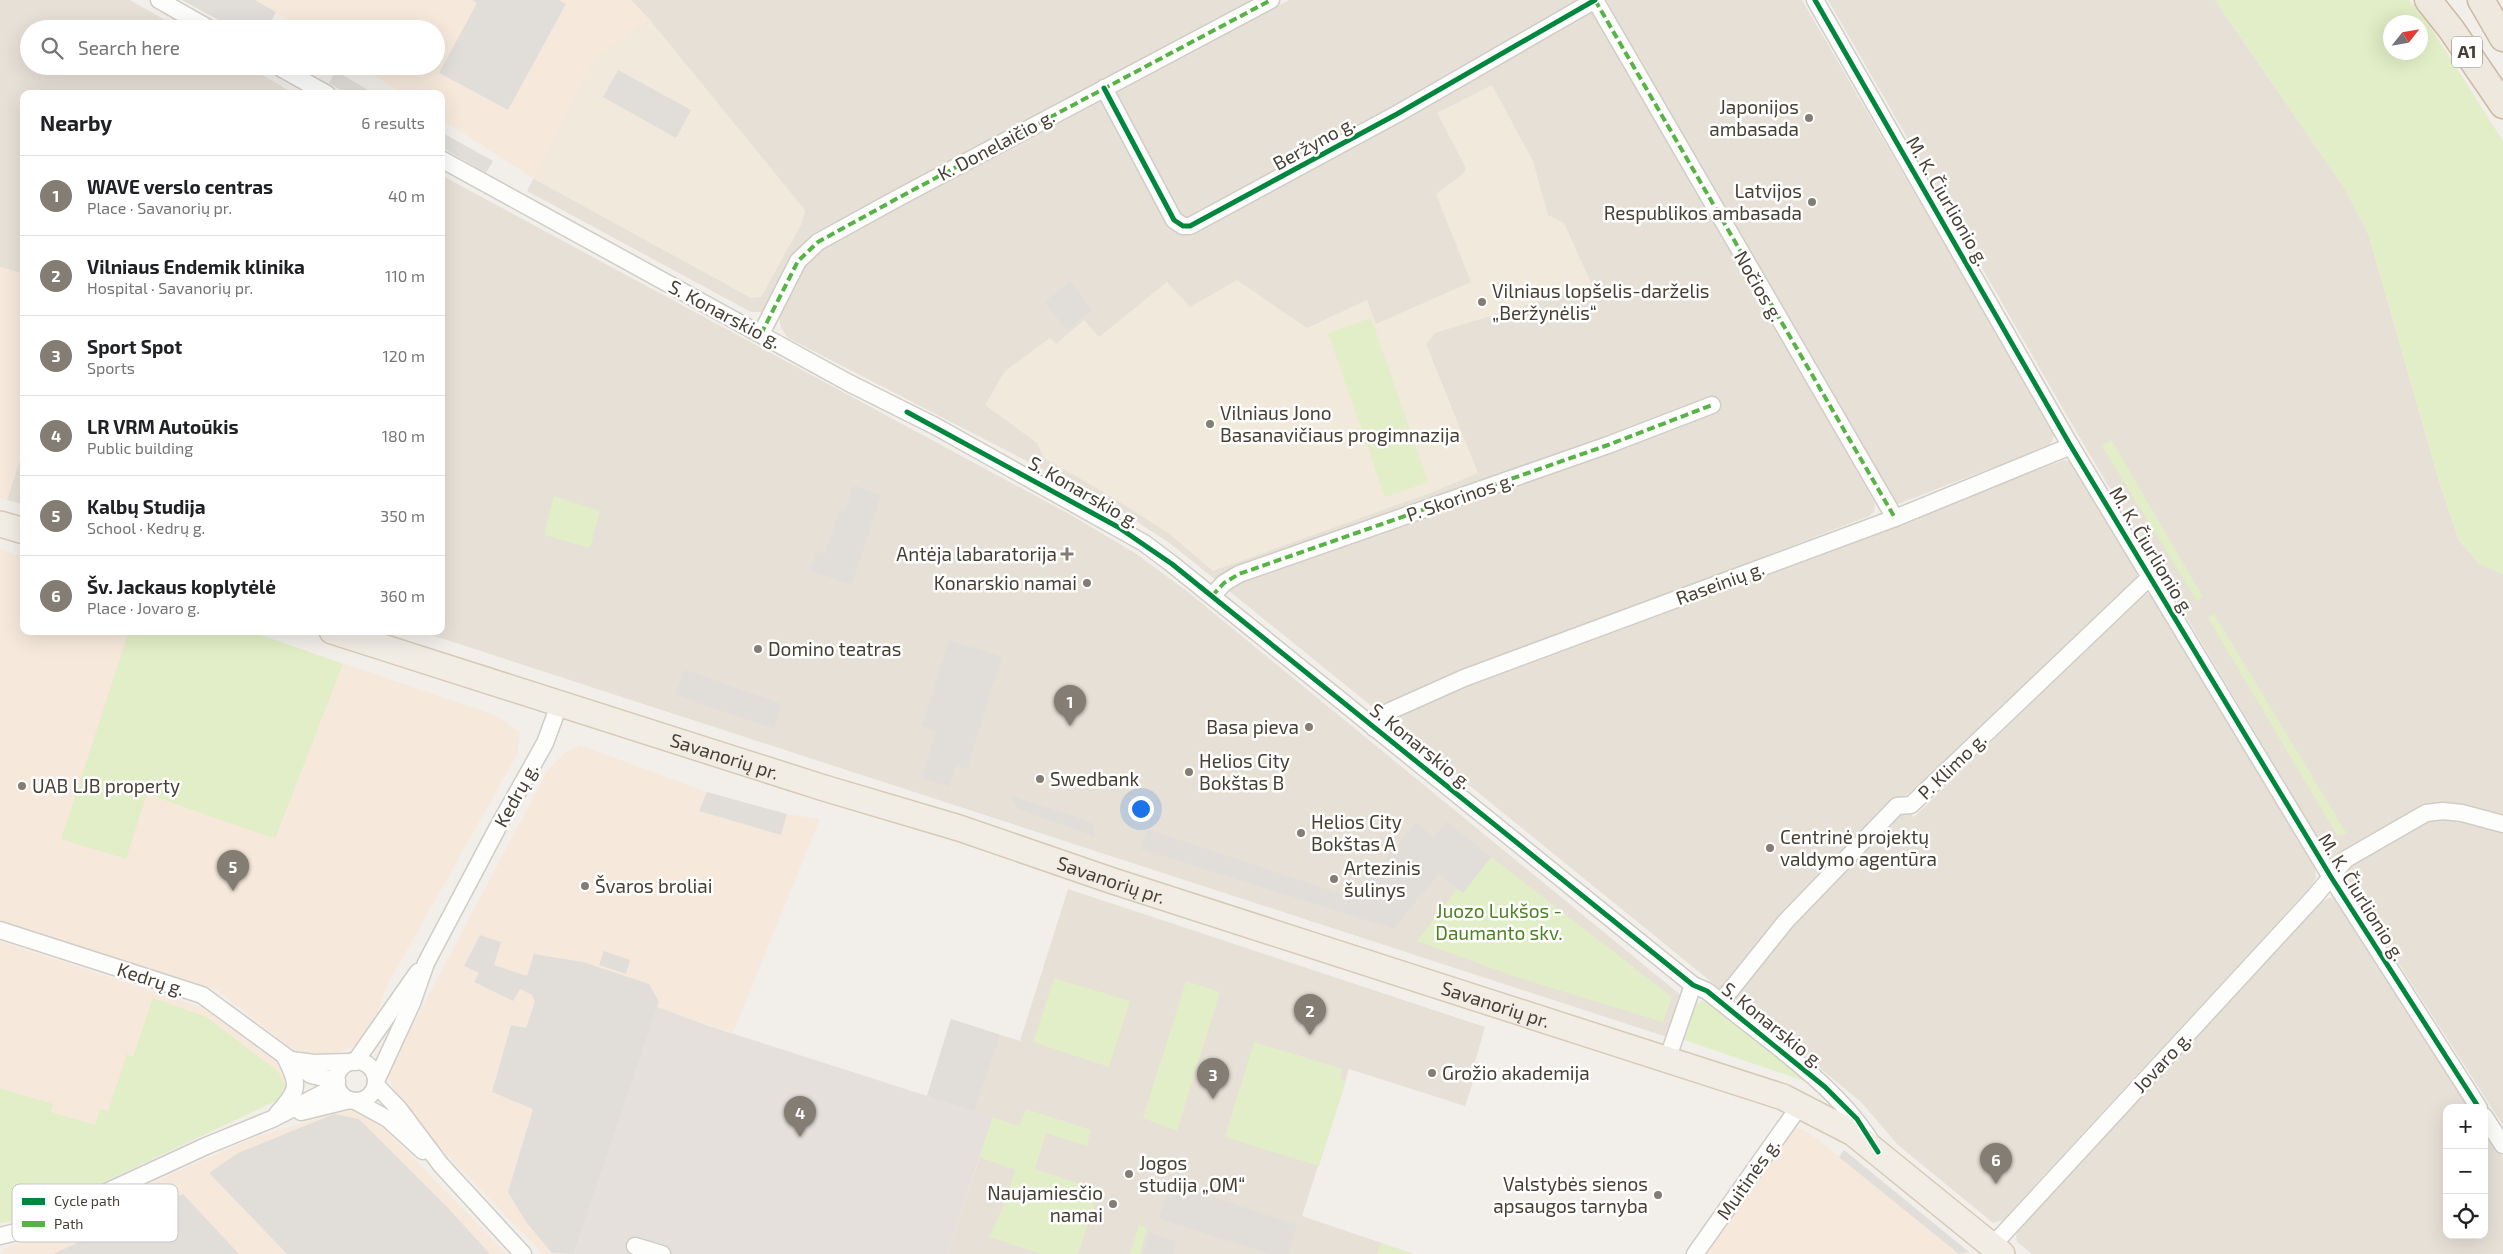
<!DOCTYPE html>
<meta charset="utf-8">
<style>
:root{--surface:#fff;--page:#f6f6f6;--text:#202124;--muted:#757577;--line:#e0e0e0;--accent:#847d74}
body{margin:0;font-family:"Exo 2",sans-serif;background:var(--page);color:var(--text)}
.controls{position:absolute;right:15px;bottom:15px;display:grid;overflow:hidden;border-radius:10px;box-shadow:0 5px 20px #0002}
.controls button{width:45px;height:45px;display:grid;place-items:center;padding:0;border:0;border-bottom:1px solid var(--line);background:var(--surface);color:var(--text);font:25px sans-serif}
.compass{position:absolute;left:2383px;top:15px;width:45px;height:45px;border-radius:50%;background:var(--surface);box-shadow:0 5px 20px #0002;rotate:59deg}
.you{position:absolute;left:1140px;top:808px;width:18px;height:18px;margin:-12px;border:4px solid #fff;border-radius:50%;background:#1a73e8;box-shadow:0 0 0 8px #1a73e833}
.badge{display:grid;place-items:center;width:32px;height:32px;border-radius:50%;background:var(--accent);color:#fff;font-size:16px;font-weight:700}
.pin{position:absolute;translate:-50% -41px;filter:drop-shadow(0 1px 2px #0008)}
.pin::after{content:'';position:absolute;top:26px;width:18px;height:15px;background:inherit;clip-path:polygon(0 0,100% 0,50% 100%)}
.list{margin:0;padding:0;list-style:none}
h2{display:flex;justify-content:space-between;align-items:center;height:65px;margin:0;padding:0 20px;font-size:21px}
h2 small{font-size:16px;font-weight:400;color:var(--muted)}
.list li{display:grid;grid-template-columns:32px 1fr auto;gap:15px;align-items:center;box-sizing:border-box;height:80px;padding:0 20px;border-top:1px solid var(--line)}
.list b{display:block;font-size:19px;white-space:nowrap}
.list p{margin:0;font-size:16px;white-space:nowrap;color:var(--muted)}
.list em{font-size:16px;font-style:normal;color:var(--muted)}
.icon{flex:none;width:28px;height:28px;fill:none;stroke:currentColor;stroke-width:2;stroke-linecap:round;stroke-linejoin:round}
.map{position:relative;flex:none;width:2503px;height:1254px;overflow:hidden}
.search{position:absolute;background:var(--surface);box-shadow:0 5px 20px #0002;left:20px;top:20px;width:425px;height:55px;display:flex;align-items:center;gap:12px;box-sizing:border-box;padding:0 18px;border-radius:28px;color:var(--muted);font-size:19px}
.panel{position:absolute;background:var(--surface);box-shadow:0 5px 20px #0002;left:20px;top:90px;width:425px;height:545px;border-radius:10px}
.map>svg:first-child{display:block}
.residential{fill:#e7e0d7}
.commercial{fill:#f6e9dc}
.industrial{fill:#e5e0db}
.education{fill:#f1e9db}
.green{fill:#e2eec7;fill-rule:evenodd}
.parking{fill:#e1deda}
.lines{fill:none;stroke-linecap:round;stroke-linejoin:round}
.minor-casing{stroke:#d0cdc7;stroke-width:19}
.primary-casing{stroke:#d6cab5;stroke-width:28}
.trunk-casing{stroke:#cdbaa2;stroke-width:29}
.minor{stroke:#fdfdfc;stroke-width:16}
.primary{stroke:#f1ece4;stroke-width:25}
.trunk{stroke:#efe8de;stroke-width:26}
.quiet{stroke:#57b346;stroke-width:4;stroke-dasharray:8 4;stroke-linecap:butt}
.cycleway-casing{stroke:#fff;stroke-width:8}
.cycleway{stroke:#00873e;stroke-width:5}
.poi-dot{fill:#847d74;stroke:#fff;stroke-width:2}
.labels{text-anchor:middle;stroke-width:5;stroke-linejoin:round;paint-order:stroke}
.shield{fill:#fff;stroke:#807972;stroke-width:1}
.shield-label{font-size:18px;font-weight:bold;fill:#494035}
.poi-label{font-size:19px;fill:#494035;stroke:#fff;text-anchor:start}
.street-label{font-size:19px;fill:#494035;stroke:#fff}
.park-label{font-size:19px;fill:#4d8221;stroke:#fff}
.key{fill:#fff;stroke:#c8c6c2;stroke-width:1}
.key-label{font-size:14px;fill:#494035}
</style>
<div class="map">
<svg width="2503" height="1254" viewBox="0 0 2503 1254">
<rect width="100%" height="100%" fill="#f2efea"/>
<!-- residential -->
<g class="residential">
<polygon points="0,0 130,0 181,29 29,29 29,66 247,66 295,94 24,94 24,274 0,267"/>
<polygon points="631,0 1252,0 813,234 796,256 770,306 761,312 751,312 527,191 594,59 649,20"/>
<polygon points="1289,0 1587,0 1875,503 1874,512 1869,516 1427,686 1380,710 1375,709 1171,544 1108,503 788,338 781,328 779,317 808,259 833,240"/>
<polygon points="1606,0 1802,0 2052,429 2054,436 2052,442 2046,447 1898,504 1894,503"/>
<polygon points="1828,0 2215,0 2345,189 2369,236 2439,481 2459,540 2478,563 2503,574 2503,1125 2320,842 2070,421"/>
<polygon points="441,175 1071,515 1135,553 1188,592 1682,996 1667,1037 419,631 441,631"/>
<polygon points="24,447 24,505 7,500"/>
<polygon points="2064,460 2071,462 2137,572 2137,578 1919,788 1894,801 1723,989 1720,989 1395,725 1398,717 1412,708"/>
<polygon points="2147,593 2155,600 2315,865 2316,878 2311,886 2003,1220 1993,1223 1898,1145 1861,1102 1733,997 1801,914 1902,810 1906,810 1914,817 2135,602"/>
<polygon points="1068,889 1485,1027 1475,1062 1479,1064 1465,1106 1349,1069 1302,1216 1414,1254 947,1254 993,1118 927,1096 951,1019 1020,1041"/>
<polygon points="2331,897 2337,901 2471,1108 2447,1108 2447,1235 2484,1235 2484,1129 2503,1158 2503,1254 2032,1254 2017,1242 2016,1236 2019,1228 2323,901"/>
</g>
<!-- commercial -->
<g class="commercial">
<polygon points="255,0 631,0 650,20 594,59 534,179 441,119 441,94 402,94 360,66 436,66 436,29 302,29"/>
<polygon points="0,267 24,274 24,447 7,500 0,498"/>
<polygon points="0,549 24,557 24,631 249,631 495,715 520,732 518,753 388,984 371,1029 357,1046 336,1053 313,1056 288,1046 217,990 0,921"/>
<polygon points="580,745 707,792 787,814 820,819 733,1033 657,1008 574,1254 543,1254 412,1119 397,1099 389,1077 391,1066 547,771 563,754"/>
<polygon points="0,941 198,1006 212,1014 282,1067 290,1080 284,1097 25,1219 0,1223"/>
<polygon points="358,1109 384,1128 507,1254 0,1254 4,1249 255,1137 338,1112"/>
<polygon points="1796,1128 1802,1129 1823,1143 1959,1254 1969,1252 1972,1254 1701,1254 1793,1130"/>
</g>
<!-- industrial -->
<polygon class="industrial" points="657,1007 709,1026 993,1117 947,1254 574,1254"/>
<!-- education -->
<g class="education">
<polygon points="650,20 805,210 801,225 761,297 751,298 534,179 594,59"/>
<polygon points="1492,85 1533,161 1548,215 1564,223 1592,285 1435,333 1426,344 1478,473 1433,492 1213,571 1168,533 1107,494 1044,458 1037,443 985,405 1005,371 1050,338 1056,344 1084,320 1099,337 1167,282 1190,307 1237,280 1307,328 1367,300 1376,324 1471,282 1436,194 1463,174 1466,168 1437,113"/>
</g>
<!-- green -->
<g class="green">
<path d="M 2215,0 L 2409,0 L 2428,23 L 2503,141 L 2503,574 L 2478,563 L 2459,540 L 2439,481 L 2369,236 L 2345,189 ZM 2390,22 L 2420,22 L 2420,52 L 2390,52 Z"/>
<polygon points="1371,318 1428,482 1385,497 1328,333"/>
<polygon points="2111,439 2203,597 2197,601 2102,446"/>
<polygon points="554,496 600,511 590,548 544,535"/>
<polygon points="2214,614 2347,834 2337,835 2208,618"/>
<polygon points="129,631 249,631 343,664 275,839 147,794 126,859 61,839"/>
<polygon points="1491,857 1672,997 1663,1022 1516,977 1417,941 1457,889 1463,893"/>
<polygon points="1054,978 1130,1001 1109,1067 1033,1042"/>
<polygon points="1186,981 1220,992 1177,1131 1143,1118"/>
<polygon points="153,998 205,1016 278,1071 288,1091 284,1097 51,1207 25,1219 0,1223 0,1088 53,1104 51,1112 95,1125 100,1109 108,1111 127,1054 133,1057"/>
<polygon points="1703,1000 1709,1001 1810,1083 1684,1040 1696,1005"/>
<polygon points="1254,1042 1343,1069 1340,1079 1346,1081 1319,1166 1225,1137"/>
<polygon points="1026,1109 1091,1130 1087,1146 1046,1133 1035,1169 1099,1190 1078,1254 1041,1254 989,1237 1003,1207 1015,1170 979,1157 993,1117 1019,1126"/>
<polygon points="1139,1225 1147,1228 1140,1254 1130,1254"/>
<polygon points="1381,1243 1410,1253 1414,1254 1377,1254"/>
</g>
<!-- parking -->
<g class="parking">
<polygon points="182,0 255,0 276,12 267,29 235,29"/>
<polygon points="472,0 559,0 566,4 508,110 439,73 477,3"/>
<polygon points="618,70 691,110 676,138 603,97"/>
<polygon points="336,71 375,94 347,94 329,83"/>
<polygon points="441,132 493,161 486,173 441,147"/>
<polygon points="1070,281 1092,310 1067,330 1044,302"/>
<polygon points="24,475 24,502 17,500"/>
<polygon points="853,485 881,495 852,585 810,571 817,552 825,554 840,509 845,511"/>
<polygon points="949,640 1002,657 967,769 956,765 949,787 922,778 936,731 922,726"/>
<polygon points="684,669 782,704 774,729 675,695"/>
<polygon points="707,792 787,814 781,835 699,811"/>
<polygon points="1010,795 1092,822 1096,837 1017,809"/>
<polygon points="1447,821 1491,857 1463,893 1439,874 1394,929 1140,849 1147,829 1353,898 1416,822 1434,838"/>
<polygon points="480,935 501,942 494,965 527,976 534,954 583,962 649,984 659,1002 574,1254 552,1253 526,1222 508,1192 533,1109 492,1092 511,1025 526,1028 535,1002 532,995 520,989 513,1001 474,982 479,973 464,966"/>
<polygon points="604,951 630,960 626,974 599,965"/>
<polygon points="951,1019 1000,1035 974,1111 927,1096"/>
<polygon points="334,1114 359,1119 448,1208 490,1254 287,1254 209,1173 238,1153"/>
<polygon points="1844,1150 1969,1252 1959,1254 1839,1157"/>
<polygon points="1171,1183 1297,1225 1289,1254 1270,1254 1159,1219"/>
<polygon points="183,1194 239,1254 53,1254"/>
<polygon points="1149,1232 1176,1242 1172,1254 1143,1254"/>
</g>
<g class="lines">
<!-- minor casing -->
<g class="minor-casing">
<g id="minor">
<polyline points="159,0 210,29"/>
<polyline points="1595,0 1895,518"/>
<polyline points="1815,0 2069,443 2331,877 2479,1108"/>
<polyline points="277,66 327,94"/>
<polyline points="1104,88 1174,220 1183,226 1190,226 1397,114 1595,0"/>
<path d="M 441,159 L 849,383 L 935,426 L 1144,543 L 1172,564 L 1693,985 L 1707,991 L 1721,1002 C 1771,1043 1835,1085 1870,1140"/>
<polyline points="761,334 798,261 818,242 898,198 1271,0"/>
<polyline points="1212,596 1224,583 1239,574 1608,445 1712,405"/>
<polyline points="1374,728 1390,711 1464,678 1895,518 2071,446"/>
<polyline points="0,930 202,995 311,1075 337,1081"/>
<polyline points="1721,1002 1786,921 1897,806 1911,805 2150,577"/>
<polyline points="291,1060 314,1063 350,1062"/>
<polyline points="1667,1060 1693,985"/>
<circle cx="356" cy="1081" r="20"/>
<polyline points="355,1062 418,972"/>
<polyline points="376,1081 412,1003 426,963 498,827 545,743 559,705"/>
<polyline points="376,1085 399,1109 441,1165 523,1254"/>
<polyline points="355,1101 388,1119 423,1151"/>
<polyline points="301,1112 350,1100"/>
<path d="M 278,1113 C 298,1091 300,1086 286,1059"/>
<polyline points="2484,1116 2503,1145"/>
<polyline points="0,1236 24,1230 206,1146 272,1119 337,1086"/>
<polyline points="635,1246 662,1254"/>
<polyline points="1992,1246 2315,896 2346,859 2426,813 2443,811 2462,813 2503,824"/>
<polyline points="1695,1254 1801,1104"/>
</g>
</g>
<!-- primary casing -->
<g class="primary-casing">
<g id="primary">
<polyline points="0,524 24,531"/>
<path id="s1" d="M 332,631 L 824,788 L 959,828 L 1113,881 L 1783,1097 L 1853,1133 L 2002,1254"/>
</g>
</g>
<!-- trunk casing -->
<g class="trunk-casing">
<g id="trunk">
<polyline points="2428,0 2451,29 2503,105"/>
<polyline points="2481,0 2503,38"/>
</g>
</g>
<!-- minor -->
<use href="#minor" class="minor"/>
<!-- primary -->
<use href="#primary" class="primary"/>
<!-- trunk -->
<use href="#trunk" class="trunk"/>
<!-- quiet -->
<g class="quiet">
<polyline points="1595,0 1895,518"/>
<polyline points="761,334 798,261 818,242 898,198 1271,0"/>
<polyline points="1212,596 1224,583 1239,574 1608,445 1712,405"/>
</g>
<!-- cycleway casing -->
<g class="cycleway-casing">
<g id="cycleway">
<polyline points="1815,0 2069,443 2331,877 2479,1108"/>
<polyline points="1104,88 1174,220 1183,226 1190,226 1397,114 1595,0"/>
<polyline points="907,412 1118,527 1172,564 1693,985 1707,991 1825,1087 1857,1119 1878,1152"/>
</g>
</g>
<!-- cycleway -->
<use href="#cycleway" class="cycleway"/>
</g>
<!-- markers -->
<g class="poi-dot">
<circle cx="1809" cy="118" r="5"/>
<circle cx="1812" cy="202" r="5"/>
<circle cx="1482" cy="302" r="5"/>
<circle cx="1210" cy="424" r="5"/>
<path d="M1064.5 546.5h5v5h5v5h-5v5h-5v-5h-5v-5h5z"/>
<circle cx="1087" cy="583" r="5"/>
<circle cx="758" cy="649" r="5"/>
<circle cx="1309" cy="727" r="5"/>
<circle cx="1189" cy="772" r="5"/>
<circle cx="1040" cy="779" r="5"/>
<circle cx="22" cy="786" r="5"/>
<circle cx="1301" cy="833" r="5"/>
<circle cx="1770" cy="848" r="5"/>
<circle cx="1334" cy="879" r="5"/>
<circle cx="585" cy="886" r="5"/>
<circle cx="1432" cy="1073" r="5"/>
<circle cx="1129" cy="1174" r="5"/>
<circle cx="1658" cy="1195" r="5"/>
<circle cx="1113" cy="1204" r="5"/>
</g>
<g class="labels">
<!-- shield labels -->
<rect class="shield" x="2452" y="36.5" width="30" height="31" rx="4"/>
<g class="shield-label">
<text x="2467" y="58">A1</text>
</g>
<!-- poi labels -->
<g class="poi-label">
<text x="1799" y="114" text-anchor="end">Japonijos<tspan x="1799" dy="22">ambasada</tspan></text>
<text x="1802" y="198" text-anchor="end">Latvijos<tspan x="1802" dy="22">Respublikos ambasada</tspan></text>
<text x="1492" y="298">Vilniaus lopšelis-darželis<tspan x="1492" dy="22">„Beržynėlis“</tspan></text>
<text x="1220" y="420">Vilniaus Jono<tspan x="1220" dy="22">Basanavičiaus progimnazija</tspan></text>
<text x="1057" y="561" text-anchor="end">Antėja labaratorija</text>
<text x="1077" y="590" text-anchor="end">Konarskio namai</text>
<text x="768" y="656">Domino teatras</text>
<text x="1299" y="734" text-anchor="end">Basa pieva</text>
<text x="1199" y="768">Helios City<tspan x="1199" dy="22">Bokštas B</tspan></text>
<text x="1050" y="786">Swedbank</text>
<text x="32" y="793">UAB LJB property</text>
<text x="1311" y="829">Helios City<tspan x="1311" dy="22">Bokštas A</tspan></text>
<text x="1780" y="844">Centrinė projektų<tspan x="1780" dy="22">valdymo agentūra</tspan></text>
<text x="1344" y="875">Artezinis<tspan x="1344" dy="22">šulinys</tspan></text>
<text x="595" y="893">Švaros broliai</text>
<text x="1442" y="1080">Grožio akademija</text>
<text x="1139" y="1170">Jogos<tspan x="1139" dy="22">studija „OM“</tspan></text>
<text x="1648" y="1191" text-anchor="end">Valstybės sienos<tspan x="1648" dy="22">apsaugos tarnyba</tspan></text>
<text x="1103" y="1200" text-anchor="end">Naujamiesčio<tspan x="1103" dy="22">namai</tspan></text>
</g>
<!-- street labels -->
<g class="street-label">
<text transform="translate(1314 143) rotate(-29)" y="7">Beržyno g.</text>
<text transform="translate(996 145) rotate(-28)" y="7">K. Donelaičio g.</text>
<text transform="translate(1948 201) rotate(60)" y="7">M. K. Čiurlionio g.</text>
<text transform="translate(1759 286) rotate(60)" y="7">Nočios g.</text>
<text transform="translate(725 314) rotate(28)" y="7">S. Konarskio g.</text>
<text transform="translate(1084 492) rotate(30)" y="7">S. Konarskio g.</text>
<text transform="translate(1460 497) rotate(-19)" y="7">P. Skorinos g.</text>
<text transform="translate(2152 551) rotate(59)" y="7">M. K. Čiurlionio g.</text>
<text transform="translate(1720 583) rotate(-20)" y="7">Raseinių g.</text>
<text transform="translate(1421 746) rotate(39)" y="7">S. Konarskio g.</text>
<text dy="7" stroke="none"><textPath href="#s1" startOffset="412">Savanorių pr.</textPath></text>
<text transform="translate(1952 766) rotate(-44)" y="7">P. Klimo g.</text>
<text transform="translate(516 795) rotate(-61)" y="7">Kedrų g.</text>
<text dy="7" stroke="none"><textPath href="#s1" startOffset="818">Savanorių pr.</textPath></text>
<text transform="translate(2362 897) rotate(58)" y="7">M. K. Čiurlionio g.</text>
<text transform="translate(151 979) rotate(18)" y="7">Kedrų g.</text>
<text dy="7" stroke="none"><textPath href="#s1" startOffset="1222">Savanorių pr.</textPath></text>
<text transform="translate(1773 1025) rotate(39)" y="7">S. Konarskio g.</text>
<text transform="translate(2162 1062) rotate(-47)" y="7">Jovaro g.</text>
<text transform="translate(1748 1179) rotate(-55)" y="7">Muitinės g.</text>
</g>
<!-- park labels -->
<g class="park-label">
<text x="1499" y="918">Juozo Lukšos -<tspan x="1499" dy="22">Daumanto skv.</tspan></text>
</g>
</g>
<!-- legend -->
<rect x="12" y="1184" width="166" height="58" rx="8" class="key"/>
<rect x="22" y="1198" width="23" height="7" fill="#00873e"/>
<rect x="22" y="1221" width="23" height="6" fill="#57b346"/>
<g class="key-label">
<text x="54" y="1206">Cycle path</text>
<text x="54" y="1229">Path</text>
</g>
</svg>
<div class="controls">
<button>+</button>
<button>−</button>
<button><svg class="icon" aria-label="locate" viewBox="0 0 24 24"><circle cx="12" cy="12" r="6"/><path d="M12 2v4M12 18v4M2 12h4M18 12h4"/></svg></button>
</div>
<svg class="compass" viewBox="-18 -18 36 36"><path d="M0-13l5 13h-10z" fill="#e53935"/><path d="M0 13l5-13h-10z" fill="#757577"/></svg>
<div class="you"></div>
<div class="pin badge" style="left:1070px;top:726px">1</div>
<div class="pin badge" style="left:1310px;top:1035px">2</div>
<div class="pin badge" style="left:1213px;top:1099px">3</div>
<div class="pin badge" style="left:800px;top:1137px">4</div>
<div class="pin badge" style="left:233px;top:891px">5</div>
<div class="pin badge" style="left:1996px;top:1184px">6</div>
<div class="search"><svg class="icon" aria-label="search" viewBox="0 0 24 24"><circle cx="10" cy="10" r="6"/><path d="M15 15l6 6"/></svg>Search here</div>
<section class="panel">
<h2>Nearby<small>6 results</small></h2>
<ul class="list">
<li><span class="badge">1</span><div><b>WAVE verslo centras</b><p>Place · Savanorių pr.</p></div><em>40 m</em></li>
<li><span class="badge">2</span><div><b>Vilniaus Endemik klinika</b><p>Hospital · Savanorių pr.</p></div><em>110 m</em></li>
<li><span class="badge">3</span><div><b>Sport Spot</b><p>Sports</p></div><em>120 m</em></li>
<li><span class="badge">4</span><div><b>LR VRM Autoūkis</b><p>Public building</p></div><em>180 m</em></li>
<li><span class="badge">5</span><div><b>Kalbų Studija</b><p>School · Kedrų g.</p></div><em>350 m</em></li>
<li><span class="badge">6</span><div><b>Šv. Jackaus koplytėlė</b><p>Place · Jovaro g.</p></div><em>360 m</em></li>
</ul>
</section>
</div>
